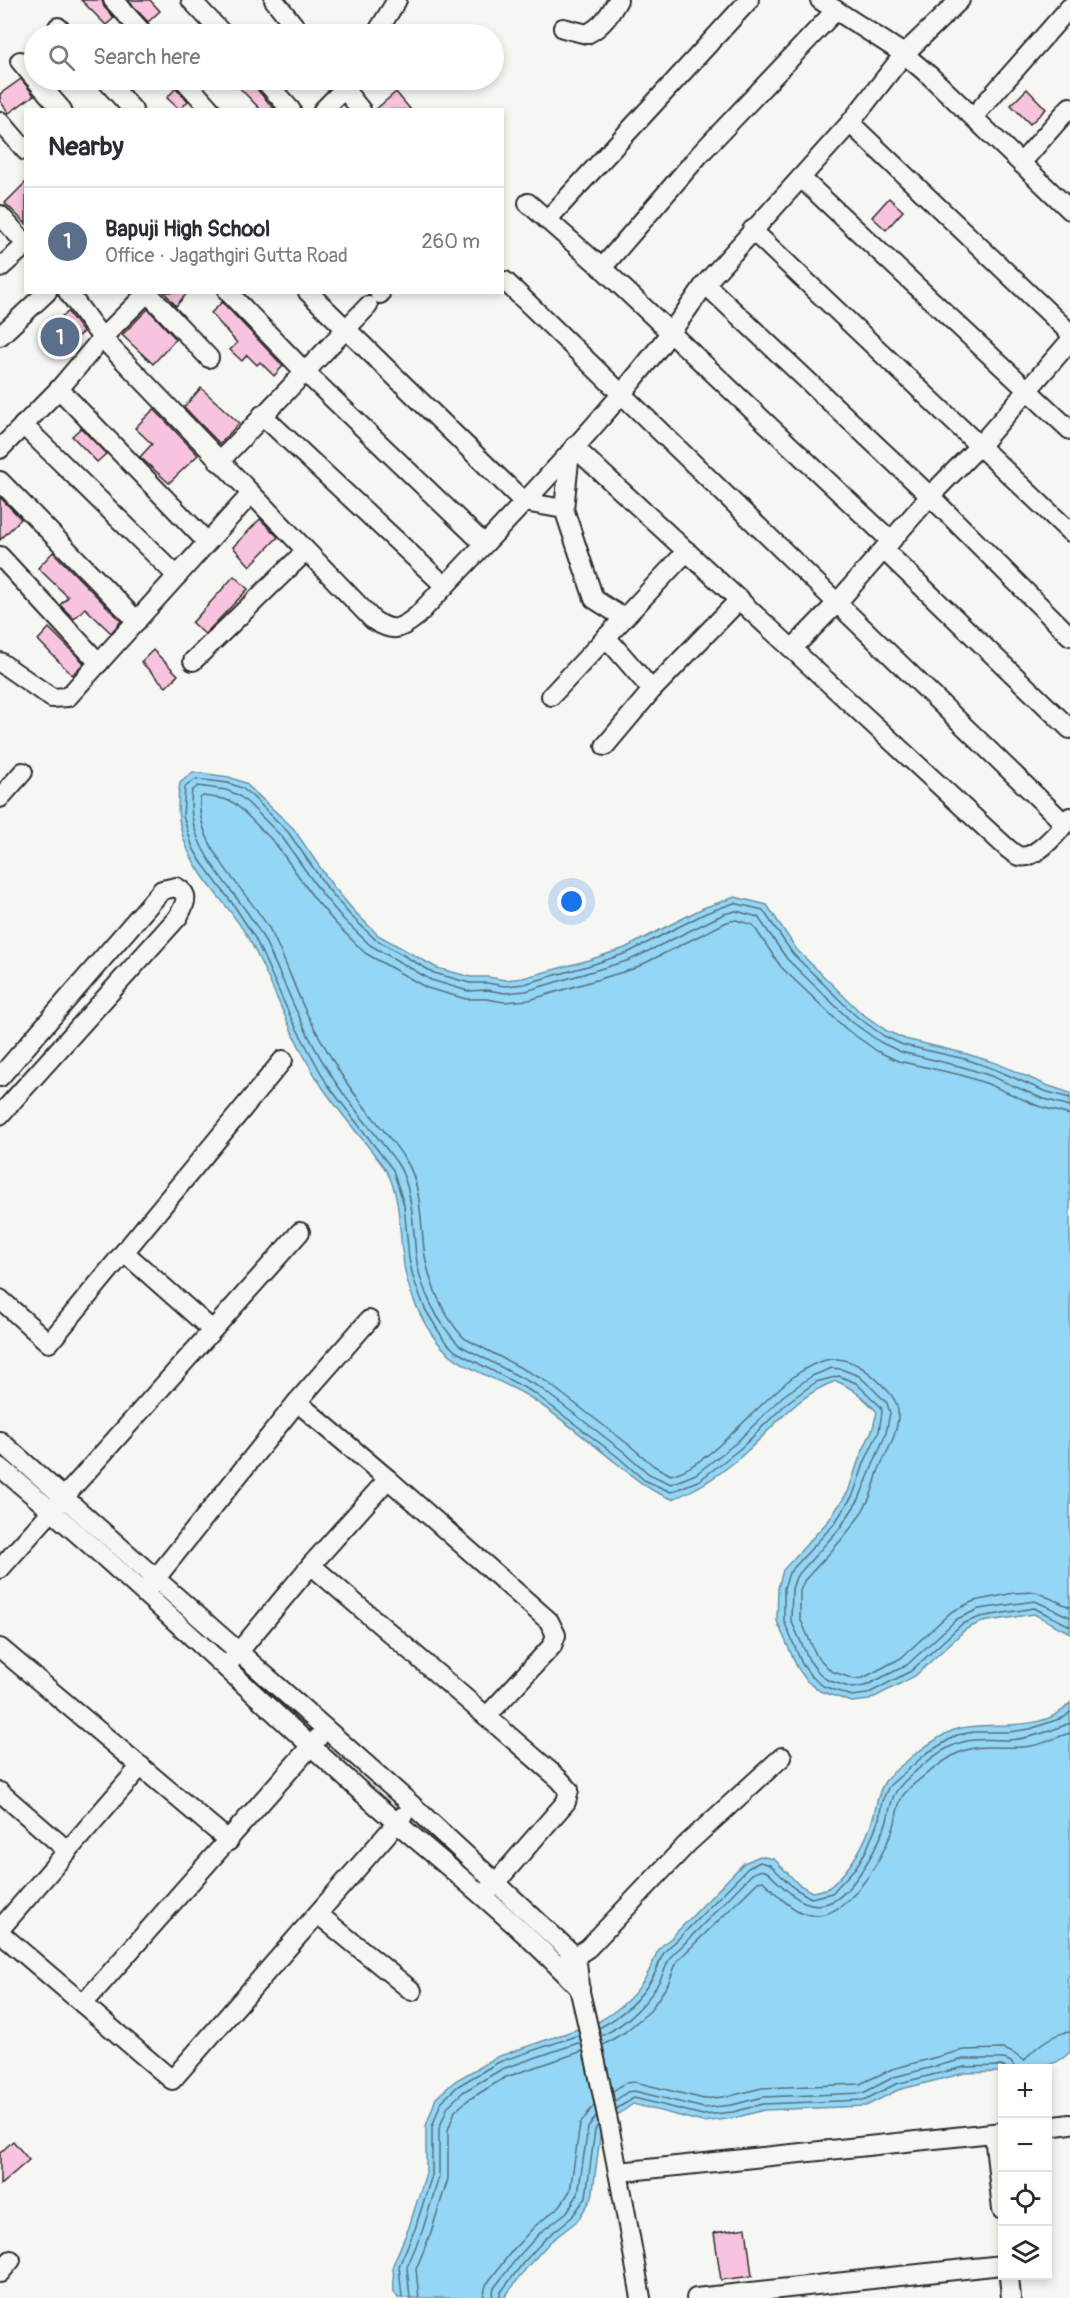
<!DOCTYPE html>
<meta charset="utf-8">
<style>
:root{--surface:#fff;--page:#f2f2f3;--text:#2b2b33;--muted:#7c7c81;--line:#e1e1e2;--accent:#1a73e8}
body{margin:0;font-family:Pangolin,sans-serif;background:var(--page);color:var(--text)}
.controls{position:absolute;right:18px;bottom:18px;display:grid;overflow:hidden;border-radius:0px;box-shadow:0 3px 9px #0003}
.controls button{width:54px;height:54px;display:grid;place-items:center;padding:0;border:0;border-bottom:2px solid var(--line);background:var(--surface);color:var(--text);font:30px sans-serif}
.you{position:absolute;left:572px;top:902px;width:21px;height:21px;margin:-15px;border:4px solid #fff;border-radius:50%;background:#1a73e8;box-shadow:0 0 0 9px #1a73e833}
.badge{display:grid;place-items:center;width:39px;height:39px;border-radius:50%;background:var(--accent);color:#fff;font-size:20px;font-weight:700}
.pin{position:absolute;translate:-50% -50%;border:3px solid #fff;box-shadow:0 2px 6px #0006}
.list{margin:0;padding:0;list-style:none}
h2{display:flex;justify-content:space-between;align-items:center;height:78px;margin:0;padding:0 24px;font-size:26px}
h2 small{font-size:20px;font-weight:400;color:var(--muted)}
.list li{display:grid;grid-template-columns:39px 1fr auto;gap:18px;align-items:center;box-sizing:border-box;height:108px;padding:0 24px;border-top:2px solid var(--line)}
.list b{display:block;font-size:22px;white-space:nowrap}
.list p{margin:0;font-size:20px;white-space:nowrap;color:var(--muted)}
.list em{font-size:20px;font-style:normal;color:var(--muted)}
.icon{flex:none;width:33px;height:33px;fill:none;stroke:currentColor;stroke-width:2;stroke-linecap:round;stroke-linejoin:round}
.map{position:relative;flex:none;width:1070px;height:2298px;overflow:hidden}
.search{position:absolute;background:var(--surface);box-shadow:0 3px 9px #0003;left:24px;top:24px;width:480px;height:66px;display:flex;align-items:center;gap:15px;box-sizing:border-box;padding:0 21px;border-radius:33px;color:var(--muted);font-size:22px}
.panel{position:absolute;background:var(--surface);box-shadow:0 3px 9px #0003;left:24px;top:108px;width:480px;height:186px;border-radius:0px}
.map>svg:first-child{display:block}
.water{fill:#94d6f5;stroke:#6a92a4;stroke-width:1.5}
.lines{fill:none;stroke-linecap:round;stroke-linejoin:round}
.shore{stroke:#556f7c;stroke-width:1.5}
.building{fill:#f8c3de;stroke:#2b2b2b;stroke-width:1.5}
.street-casing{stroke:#2b2b2b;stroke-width:22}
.street{stroke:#f6f6f2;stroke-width:18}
</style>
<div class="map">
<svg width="1070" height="2298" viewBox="0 0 1070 2298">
<rect width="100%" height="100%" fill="#f6f6f2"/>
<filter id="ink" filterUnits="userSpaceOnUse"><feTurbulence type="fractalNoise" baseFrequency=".0167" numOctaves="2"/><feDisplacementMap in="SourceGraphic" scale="12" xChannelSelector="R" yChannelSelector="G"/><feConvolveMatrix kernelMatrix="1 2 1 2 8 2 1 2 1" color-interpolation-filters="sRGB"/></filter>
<g filter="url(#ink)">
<!-- water -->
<g class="water">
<path d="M 193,772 L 229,777 L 245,783 L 293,828 L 332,885 L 354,911 L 378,935 L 437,968 L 471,977 L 488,977 L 505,980 L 523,978 L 589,960 L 625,948 L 703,908 L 735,897 L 767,905 L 797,950 L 860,1012 L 887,1031 L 905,1039 L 967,1054 L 996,1063 L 1046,1085 L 1070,1093 L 1070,1633 L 1034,1614 L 982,1622 L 966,1629 L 915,1676 L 869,1700 L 852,1702 L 820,1691 L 807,1681 L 797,1667 L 777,1621 L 778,1588 L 783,1570 L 829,1520 L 848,1492 L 859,1459 L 873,1428 L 877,1412 C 864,1398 853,1388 836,1381 C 798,1394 775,1426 746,1452 C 724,1472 700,1489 672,1499 C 648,1491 634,1477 615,1462 C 588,1440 560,1417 531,1398 C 503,1380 462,1370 440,1345 C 421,1323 406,1287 403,1258 C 399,1230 401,1198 387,1172 C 383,1165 376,1157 371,1150 C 355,1130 338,1110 323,1088 C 292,1042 276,989 250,941 C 233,909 202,883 188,850 C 178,827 176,807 180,783 Z"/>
<path d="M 1070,1703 L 1070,1972 L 1067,1980 L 1070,1989 L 1070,2052 C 1052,2071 1026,2068 1002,2068 L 1002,2072 L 965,2073 L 898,2090 L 866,2106 L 764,2110 L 734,2118 L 703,2122 L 633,2104 L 612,2119 L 601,2130 L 592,2198 L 577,2221 L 550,2242 L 528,2266 L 504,2298 L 398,2298 L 394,2292 L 393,2265 L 409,2227 L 426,2173 L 426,2126 L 436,2098 L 455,2081 L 497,2057 L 598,2022 C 619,2010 637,1995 648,1973 C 658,1955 653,1951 671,1938 L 744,1863 L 760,1856 L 774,1859 L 798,1884 L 812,1892 C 818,1891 825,1890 830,1887 C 850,1870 866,1843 873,1818 C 877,1806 877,1794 884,1783 C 891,1772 904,1764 914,1755 C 926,1746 943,1733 957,1729 C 991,1720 1043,1735 1070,1703 Z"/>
</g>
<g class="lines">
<!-- shore -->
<g class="shore">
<polyline points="1070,1098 1044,1091 994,1069 965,1059 903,1045 884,1036 856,1016 793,954 763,910 734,903 706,913 627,953 591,965 524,984 505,986 487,983 470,983 434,973 375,939 350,915 328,889 288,832 253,797 242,788 228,783 196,779 185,787 183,816 193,848 202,863 235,907 255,938 292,1020 327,1084 393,1170 404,1205 409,1259 413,1277 425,1309 444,1340 455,1351 534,1393 618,1457 644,1480 671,1492 700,1480 741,1448 788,1402 816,1382 839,1376 856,1383 881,1407 882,1412 879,1431 865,1461 853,1495 834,1524 789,1573 784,1588 784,1621 802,1664 811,1676 823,1686 852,1696 867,1694 911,1671 962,1624 980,1617 1034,1608 1070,1626"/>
<path d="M 1070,1106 L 1041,1098 L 991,1076 L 963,1067 L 901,1052 L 880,1042 L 852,1022 L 787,959 L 758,917 L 736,911 L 724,914 L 630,960 L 526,991 L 505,993 L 487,990 L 468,991 L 431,980 L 370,945 L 344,920 L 322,894 L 282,837 L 248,803 L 238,795 L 226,790 L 198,786 L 192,791 C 183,849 236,888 261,934 C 270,949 276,967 284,983 C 298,1016 314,1050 334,1080 C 353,1109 377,1135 397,1163 C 413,1186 413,1229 416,1256 C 420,1288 437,1322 459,1345 L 539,1387 L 623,1451 L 649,1474 L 671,1484 L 696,1474 L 736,1443 L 783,1396 L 812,1376 L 832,1368 L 841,1369 L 859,1376 L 874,1390 L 887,1403 L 890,1413 L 886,1433 L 859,1499 L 840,1528 L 796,1577 L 792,1589 L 791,1620 L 809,1660 L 817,1671 L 827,1680 L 852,1688 L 865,1686 L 907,1665 L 957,1619 L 979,1609 L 1035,1601 L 1070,1617"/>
<path d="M 1070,1115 L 1038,1106 L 988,1084 L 961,1075 L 898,1061 L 877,1051 L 846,1029 L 781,967 L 753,925 L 736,920 L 727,922 L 633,969 L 529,1000 L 504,1002 L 486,999 L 466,999 L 427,988 L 365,953 L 337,925 L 314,898 L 275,843 L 242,810 L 234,803 L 224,799 L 203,796 L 200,798 C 195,846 246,890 269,928 C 284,955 293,985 306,1012 C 316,1032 328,1052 339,1071 C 358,1103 385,1129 405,1159 C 423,1185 420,1227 425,1256 C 430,1285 444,1317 464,1338 L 544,1380 L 628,1444 L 654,1466 L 671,1475 C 726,1461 786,1356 837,1359 C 857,1360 874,1376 887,1390 C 901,1404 900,1417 894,1436 C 890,1447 884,1458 879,1469 C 875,1480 873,1493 867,1503 C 851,1533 826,1556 804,1581 L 800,1591 L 800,1618 L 816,1655 L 831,1671 L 854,1679 L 863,1678 L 901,1658 L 951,1612 L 974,1601 L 1014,1593 L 1036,1592 L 1070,1607"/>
<path d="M 599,2028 C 622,2016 640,1999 653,1977 C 663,1959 657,1956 675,1942 L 748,1868 L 760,1862 L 770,1865 L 794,1888 L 811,1898 L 832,1893 L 856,1867 L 866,1851 L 879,1819 L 882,1801 L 889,1786 L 927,1753 L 957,1735 L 974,1732 L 1009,1732 L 1030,1729 L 1065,1717 L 1070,1712"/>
<path d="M 601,2036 C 626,2025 649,2002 661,1978 C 669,1962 666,1959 681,1947 L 752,1874 C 757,1872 760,1869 765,1871 C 770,1873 775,1880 779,1883 C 795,1899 812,1912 835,1900 C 855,1888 881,1842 887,1820 C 892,1802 891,1794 906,1780 C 921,1766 942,1747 963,1742 C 978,1738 993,1740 1008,1740 C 1030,1739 1051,1731 1070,1723"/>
<path d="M 603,2045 L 625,2032 L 650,2011 L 668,1984 L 677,1961 L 758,1882 L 763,1881 C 776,1893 789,1909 806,1914 C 846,1925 880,1861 892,1832 C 897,1821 896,1808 902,1797 C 909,1786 925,1775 936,1767 C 944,1761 954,1754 963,1751 C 984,1743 1010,1750 1031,1746 C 1044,1744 1057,1737 1070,1733"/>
<path d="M 613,2091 L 625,2083 L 635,2082 L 704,2099 L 730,2096 L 762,2088 L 860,2084 L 892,2069 L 963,2050 L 1004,2049 L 1013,2053 L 1024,2061 C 1034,2048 1052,2033 1070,2032"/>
<polyline points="615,2101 627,2092 634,2091 704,2108 732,2105 763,2097 863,2093 894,2077 964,2059 1004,2059 1011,2062 1015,2068"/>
<polyline points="616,2109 634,2098 703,2115 733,2112 763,2104 864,2100 896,2084 964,2067 1001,2066 1007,2068"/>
<polyline points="402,2298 399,2266 415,2229 432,2175 432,2127 441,2102 458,2086 499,2062 579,2035"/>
<polyline points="410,2298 407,2267 422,2232 439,2177 439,2129 448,2106 463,2092 502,2069 581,2042"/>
<polyline points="419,2298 416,2269 430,2235 448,2179 448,2130 455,2111 468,2100 506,2077 583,2051"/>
<polyline points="483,2298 486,2285 511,2252 535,2226 560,2206 570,2191 580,2124 594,2105"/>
<polyline points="492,2298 494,2288 517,2258 541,2232 567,2212 578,2194 588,2128 596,2116"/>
<polyline points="499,2298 501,2292 523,2263 546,2238 572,2217 586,2197 595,2130 598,2125"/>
</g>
</g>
<!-- building -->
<g class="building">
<polygon points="81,0 102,0 104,7 114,18 106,25"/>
<polygon points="128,0 150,0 160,11 148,22"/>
<polygon points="21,79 34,95 9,113 0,101 0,94"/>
<polygon points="232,80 253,80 256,88 275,110 261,110"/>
<polygon points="176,88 188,101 180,110 167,98"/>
<polygon points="1027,89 1046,109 1030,124 1011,105"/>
<polygon points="396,92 411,110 375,110"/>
<polygon points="26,182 26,224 5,203"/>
<polygon points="889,198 903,211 886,230 872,217"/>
<polygon points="164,292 188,292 176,306"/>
<polygon points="222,302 283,366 274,376 260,362 257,365 247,355 242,361 230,350 237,343 211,313"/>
<polygon points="148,309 176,339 153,364 122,335"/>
<polygon points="68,312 83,332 61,349 45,328"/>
<polygon points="201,388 239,423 220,444 184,407"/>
<polygon points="154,409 198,455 169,483 140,457 152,444 135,428"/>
<polygon points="81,428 106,454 97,462 72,436"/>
<polygon points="0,497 21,519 0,540"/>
<polygon points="260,519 278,537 250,566 233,547"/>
<polygon points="53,552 121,621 111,633 85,608 74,619 60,605 68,597 38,568"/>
<polygon points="234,576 248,589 205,634 192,623"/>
<polygon points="49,628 84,663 72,675 38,640"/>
<polygon points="153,650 178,675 166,687 141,662"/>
<polygon points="13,2141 29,2160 0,2185 0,2153"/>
<polygon points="746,2228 752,2276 721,2280 714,2233"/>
</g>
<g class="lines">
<!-- street casing -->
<g class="street-casing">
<g id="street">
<polyline points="113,0 144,34"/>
<polyline points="191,0 223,34"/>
<polyline points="274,0 301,34"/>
<polyline points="820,0 904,54 930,76 1070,210"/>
<polyline points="960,0 904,54 850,123 705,284 930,496 1070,636"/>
<polyline points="58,27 65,34"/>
<path d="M 563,28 L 587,34 C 603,26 610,14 618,0"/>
<polyline points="376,34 397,0"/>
<polyline points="20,61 34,78"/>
<polyline points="36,80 62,110"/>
<polyline points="106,80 133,110"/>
<polyline points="184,80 211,110"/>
<polyline points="264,80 291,110"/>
<polyline points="337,80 361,110"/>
<polyline points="323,110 344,89 350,80"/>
<polyline points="974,116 1070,7"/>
<polyline points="0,121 26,151"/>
<polyline points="850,123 1070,333"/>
<polyline points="1021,163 1070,107"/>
<polyline points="801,178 1070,430"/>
<polyline points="528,203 602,268 700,154 836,10"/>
<polyline points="0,215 26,244"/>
<polyline points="547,220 749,0"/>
<polyline points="752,230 1070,532"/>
<polyline points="0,268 26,245"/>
<polyline points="602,268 891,541"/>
<polyline points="505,281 1065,824"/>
<path d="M 68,292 L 102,338 L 373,620 C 392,632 399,631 417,616 C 516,509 623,406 705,284"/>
<polyline points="147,292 209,358"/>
<polyline points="228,292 304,371 484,544"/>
<polyline points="308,292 524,502 564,509 594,599 624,618"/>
<polyline points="379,292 380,294"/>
<polyline points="0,336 47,292"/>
<polyline points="59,389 207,542"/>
<polyline points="262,415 445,586"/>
<polyline points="23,425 177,576"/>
<path d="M 574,447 L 1007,848 C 1010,850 1015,855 1019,856 C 1035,861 1061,829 1070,817"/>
<polyline points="0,449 59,389 102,338 148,292"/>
<polyline points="219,462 368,306"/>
<polyline points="0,481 137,621"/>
<polyline points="564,509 570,452"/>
<polyline points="884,550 1070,729"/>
<polyline points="0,556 99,663"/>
<polyline points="606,637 652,690"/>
<polyline points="793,648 837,603 930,496 980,445 1070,341"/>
<polyline points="193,661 306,551"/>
<polyline points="0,662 52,698 68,697 250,495"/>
<polyline points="551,696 687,551"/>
<polyline points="605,746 652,690 740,599"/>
<polyline points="0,798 23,772"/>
<path d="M 0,1077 L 162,890 L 176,887 C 191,895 185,904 178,917 L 0,1115"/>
<polyline points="124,1252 212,1330"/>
<polyline points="0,1299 49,1343 283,1060"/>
<polyline points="369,1320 297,1402 388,1479 311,1565 559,1779 569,1790 566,1802 484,1896"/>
<path d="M 0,1441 L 412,1805 L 575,1956 C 580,1970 577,1979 580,1992 C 604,2093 623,2195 641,2298"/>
<path d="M 0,1467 C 123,1570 239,1681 358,1789 C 432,1855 512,1916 580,1989"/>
<polyline points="388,1479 549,1621 556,1635 552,1646 487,1716"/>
<polyline points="0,1569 300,1232"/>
<polyline points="148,1588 297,1402"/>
<polyline points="0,1648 229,1841"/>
<polyline points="231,1661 311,1565"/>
<polyline points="0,1792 68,1851"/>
<polyline points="319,1915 412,1991"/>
<polyline points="0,1929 141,1766"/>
<polyline points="0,1933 172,2080 403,1816"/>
<polyline points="565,1963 588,1948 688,1843 782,1757"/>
<polyline points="83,2004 318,1738"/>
<polyline points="1048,2127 1070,2124"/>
<polyline points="994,2134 1002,2210"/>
<polyline points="619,2172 1002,2132"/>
<polyline points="0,2273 11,2260"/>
<polyline points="1009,2276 1011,2298"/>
<polyline points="696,2298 1002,2265"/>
</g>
</g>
<!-- street -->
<use href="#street" class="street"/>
</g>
</g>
</svg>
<div class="controls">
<button>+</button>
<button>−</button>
<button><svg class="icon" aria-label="locate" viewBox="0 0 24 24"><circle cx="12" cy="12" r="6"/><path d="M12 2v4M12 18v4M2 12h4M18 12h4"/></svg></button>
<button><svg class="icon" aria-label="layers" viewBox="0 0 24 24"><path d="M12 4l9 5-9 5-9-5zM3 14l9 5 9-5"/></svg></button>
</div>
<div class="you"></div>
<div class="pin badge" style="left:60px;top:337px;background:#5c6f8a">1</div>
<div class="search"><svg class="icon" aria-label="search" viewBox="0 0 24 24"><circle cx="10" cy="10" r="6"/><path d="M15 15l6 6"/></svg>Search here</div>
<section class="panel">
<h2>Nearby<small></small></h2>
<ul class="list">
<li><span class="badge" style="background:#5c6f8a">1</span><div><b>Bapuji High School</b><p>Office · Jagathgiri Gutta Road</p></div><em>260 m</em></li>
</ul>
</section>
</div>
